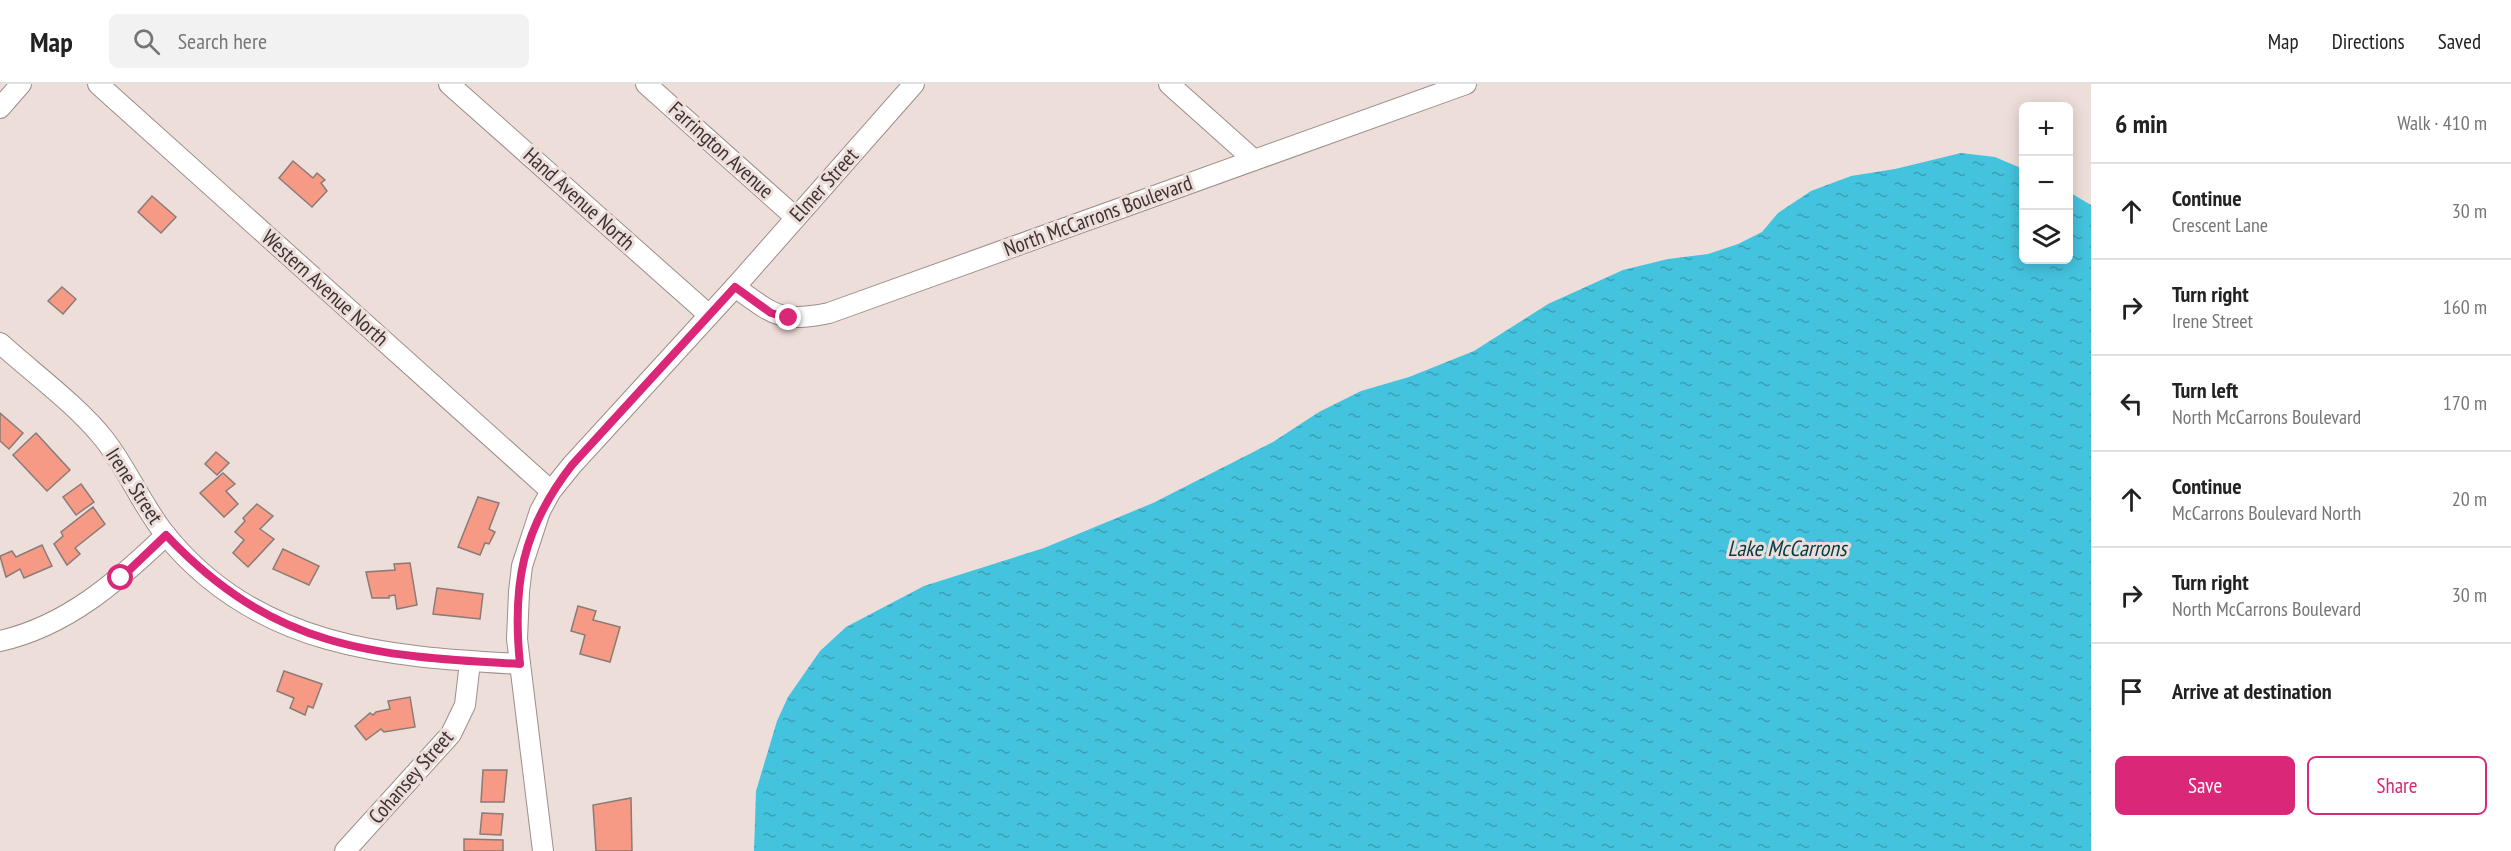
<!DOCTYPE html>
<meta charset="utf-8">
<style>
:root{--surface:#fff;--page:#f2f2f2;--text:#222;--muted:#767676;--line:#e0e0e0;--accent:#db2777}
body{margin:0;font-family:"PT Sans Narrow",sans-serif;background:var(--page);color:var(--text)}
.controls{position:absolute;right:18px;top:18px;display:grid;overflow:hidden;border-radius:9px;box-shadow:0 3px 15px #0003}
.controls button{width:54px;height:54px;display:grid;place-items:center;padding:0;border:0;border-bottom:2px solid var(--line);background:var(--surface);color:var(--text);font:30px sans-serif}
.stop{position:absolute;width:18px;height:18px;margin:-14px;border:4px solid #db2777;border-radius:50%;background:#fff}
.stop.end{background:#db2777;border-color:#fff;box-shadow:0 2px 6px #0008}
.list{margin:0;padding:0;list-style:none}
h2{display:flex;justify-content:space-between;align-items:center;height:78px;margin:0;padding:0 24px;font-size:26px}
h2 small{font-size:20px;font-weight:400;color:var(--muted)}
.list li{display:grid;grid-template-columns:39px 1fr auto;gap:18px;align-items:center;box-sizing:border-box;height:96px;padding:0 24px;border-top:2px solid var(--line)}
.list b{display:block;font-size:22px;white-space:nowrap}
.list p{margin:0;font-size:20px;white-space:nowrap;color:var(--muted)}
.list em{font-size:20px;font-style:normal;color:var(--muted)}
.actions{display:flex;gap:12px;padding:18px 24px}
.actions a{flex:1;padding:14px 0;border:2px solid var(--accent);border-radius:9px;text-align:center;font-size:21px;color:var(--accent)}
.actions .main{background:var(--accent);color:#fff}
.icon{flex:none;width:33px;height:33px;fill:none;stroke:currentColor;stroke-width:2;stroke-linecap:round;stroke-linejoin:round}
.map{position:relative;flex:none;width:2091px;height:767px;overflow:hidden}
header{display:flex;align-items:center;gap:36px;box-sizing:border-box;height:84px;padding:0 30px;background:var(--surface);border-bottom:2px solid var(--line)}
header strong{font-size:28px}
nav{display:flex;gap:33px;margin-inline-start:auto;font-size:21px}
.search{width:420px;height:54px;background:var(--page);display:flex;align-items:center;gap:15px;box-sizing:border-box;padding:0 21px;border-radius:9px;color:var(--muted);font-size:22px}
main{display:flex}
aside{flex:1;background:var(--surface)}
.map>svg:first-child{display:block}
.water{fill:url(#water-ripples)}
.building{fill:#f69a85;stroke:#897b77;stroke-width:1.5}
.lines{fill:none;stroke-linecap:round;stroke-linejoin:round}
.minor-casing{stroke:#9d8e8a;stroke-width:22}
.minor{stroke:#fff;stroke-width:20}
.route{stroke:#db2777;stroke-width:8}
.labels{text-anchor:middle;stroke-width:6;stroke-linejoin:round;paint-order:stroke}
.street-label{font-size:21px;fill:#3b3433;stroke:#eededa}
.water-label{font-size:22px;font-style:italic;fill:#013d48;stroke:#eededa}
</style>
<header>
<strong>Map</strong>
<div class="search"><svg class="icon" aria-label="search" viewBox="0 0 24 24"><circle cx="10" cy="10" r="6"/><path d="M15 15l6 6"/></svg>Search here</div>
<nav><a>Map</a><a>Directions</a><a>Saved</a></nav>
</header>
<main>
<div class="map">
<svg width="2091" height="767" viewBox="0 0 2091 767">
<defs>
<pattern id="water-ripples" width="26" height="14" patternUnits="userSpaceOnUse" patternTransform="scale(1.5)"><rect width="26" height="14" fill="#44c3de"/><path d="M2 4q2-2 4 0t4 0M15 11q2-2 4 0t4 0" fill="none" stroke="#3a9fb5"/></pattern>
</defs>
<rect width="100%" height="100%" fill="#eededa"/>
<!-- water -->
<polygon class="water" points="1961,69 1995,73 2023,85 2024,176 2068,176 2069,108 2091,121 2091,767 754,767 756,707 777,637 788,613 820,567 846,543 924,502 1044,464 1153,419 1273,358 1319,328 1361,307 1409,293 1474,267 1548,220 1623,186 1668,175 1708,170 1738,160 1762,148 1778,129 1811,107 1851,92 1895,85"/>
<!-- building -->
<g class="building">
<polygon points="293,77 313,94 317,89 325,96 321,99 327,107 312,123 279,94"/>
<polygon points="152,112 176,133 161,149 138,128"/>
<polygon points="62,203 76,215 63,230 48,217"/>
<polygon points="0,329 23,349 9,365 0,357"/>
<polygon points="36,349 70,386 47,407 13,371"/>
<polygon points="216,368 229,379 217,391 205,380"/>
<polygon points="223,389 235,400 226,407 238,420 224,433 200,409"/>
<polygon points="81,400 94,418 76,431 63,413"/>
<polygon points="478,413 499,419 489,445 495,448 489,460 485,459 480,471 458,463"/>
<polygon points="257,420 273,432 260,445 274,455 248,483 233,469 244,456 235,448 245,437 243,434"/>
<polygon points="93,423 105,440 75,464 80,470 67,481 54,460 63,452 61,448"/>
<polygon points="42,461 52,482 24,494 20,485 6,493 0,472 12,467 16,473"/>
<polygon points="283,465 319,482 309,501 273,485"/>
<polygon points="410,479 417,521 397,525 395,511 389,512 389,514 372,514 366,488 395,486 394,480"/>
<polygon points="437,504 483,510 480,535 433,530"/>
<polygon points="578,522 596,527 593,536 620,543 610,578 580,570 585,551 571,547"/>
<polygon points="284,587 322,600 313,624 308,622 305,631 290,624 294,614 277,607"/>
<polygon points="410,613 415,643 384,648 381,645 366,656 355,642 370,629 373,631 376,628 390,625 388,617"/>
<polygon points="483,686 507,686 504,718 481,718"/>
<polygon points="631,714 632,767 596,767 593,721"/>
<polygon points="482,729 503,730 501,751 480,750"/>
<polygon points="464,755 503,756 503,767 464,767"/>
</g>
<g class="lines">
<!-- minor casing -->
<g class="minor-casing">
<g id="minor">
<polyline points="98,0 551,407"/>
<polyline points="449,0 709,231"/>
<polyline points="646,0 795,133"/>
<polyline points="1169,0 1254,76"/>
<polyline points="0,24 21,0"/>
<path d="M 735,203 C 774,231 780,239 829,229 L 1466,0"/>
<path d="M 0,259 C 33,289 77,321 104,355 C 127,384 141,420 165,450 C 256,563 386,573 520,580"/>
<path d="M 0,557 C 67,542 118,497 166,451"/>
<polyline points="345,767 451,650 465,621 470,578"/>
<polyline points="543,767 517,555 519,508 522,482 540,427 551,407 572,381 735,203 914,0"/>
</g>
</g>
<!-- minor -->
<use href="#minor" class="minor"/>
</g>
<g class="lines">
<!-- route -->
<path class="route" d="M 121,494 L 166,451 C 274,565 371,572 520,580 C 512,501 522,445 572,381 L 735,203 L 771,229 L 789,234"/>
</g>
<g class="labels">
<!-- street labels -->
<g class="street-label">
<text transform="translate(721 66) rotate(42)" y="7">Farrington Avenue</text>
<text transform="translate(824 101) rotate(-48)" y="7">Elmer Street</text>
<text transform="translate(579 115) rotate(42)" y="7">Hand Avenue North</text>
<text transform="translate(1098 132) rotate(-20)" y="7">North McCarrons Boulevard</text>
<text transform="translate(325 204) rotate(42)" y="7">Western Avenue North</text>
<text transform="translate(134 402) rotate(57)" y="7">Irene Street</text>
<text transform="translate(411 693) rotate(-49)" y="7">Cohansey Street</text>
</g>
<!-- water labels -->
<g class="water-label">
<text x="1787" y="472">Lake McCarrons</text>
</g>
</g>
</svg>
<div class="controls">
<button>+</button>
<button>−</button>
<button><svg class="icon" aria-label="layers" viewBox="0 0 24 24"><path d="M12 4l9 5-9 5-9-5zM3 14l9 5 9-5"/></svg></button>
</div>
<div class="stop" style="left:121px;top:494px"></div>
<div class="stop end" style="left:789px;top:234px"></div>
</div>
<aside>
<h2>6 min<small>Walk · 410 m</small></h2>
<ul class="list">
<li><svg class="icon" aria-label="ahead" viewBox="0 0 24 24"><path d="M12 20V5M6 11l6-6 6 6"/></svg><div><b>Continue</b><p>Crescent Lane</p></div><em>30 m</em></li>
<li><svg class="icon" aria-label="right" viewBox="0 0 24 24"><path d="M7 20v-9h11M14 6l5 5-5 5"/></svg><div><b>Turn right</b><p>Irene Street</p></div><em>160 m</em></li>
<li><svg class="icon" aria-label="left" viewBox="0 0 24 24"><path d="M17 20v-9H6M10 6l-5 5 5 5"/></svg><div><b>Turn left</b><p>North McCarrons Boulevard</p></div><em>170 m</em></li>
<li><svg class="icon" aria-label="ahead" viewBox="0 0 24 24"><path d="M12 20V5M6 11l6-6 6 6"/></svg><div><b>Continue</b><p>McCarrons Boulevard North</p></div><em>20 m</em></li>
<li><svg class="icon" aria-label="right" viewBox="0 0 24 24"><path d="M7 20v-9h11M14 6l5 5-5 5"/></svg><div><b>Turn right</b><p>North McCarrons Boulevard</p></div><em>30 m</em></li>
<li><svg class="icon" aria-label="arrive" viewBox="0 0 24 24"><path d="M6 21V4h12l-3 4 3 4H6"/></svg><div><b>Arrive at destination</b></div></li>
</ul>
<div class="actions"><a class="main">Save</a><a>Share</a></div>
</aside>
</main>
